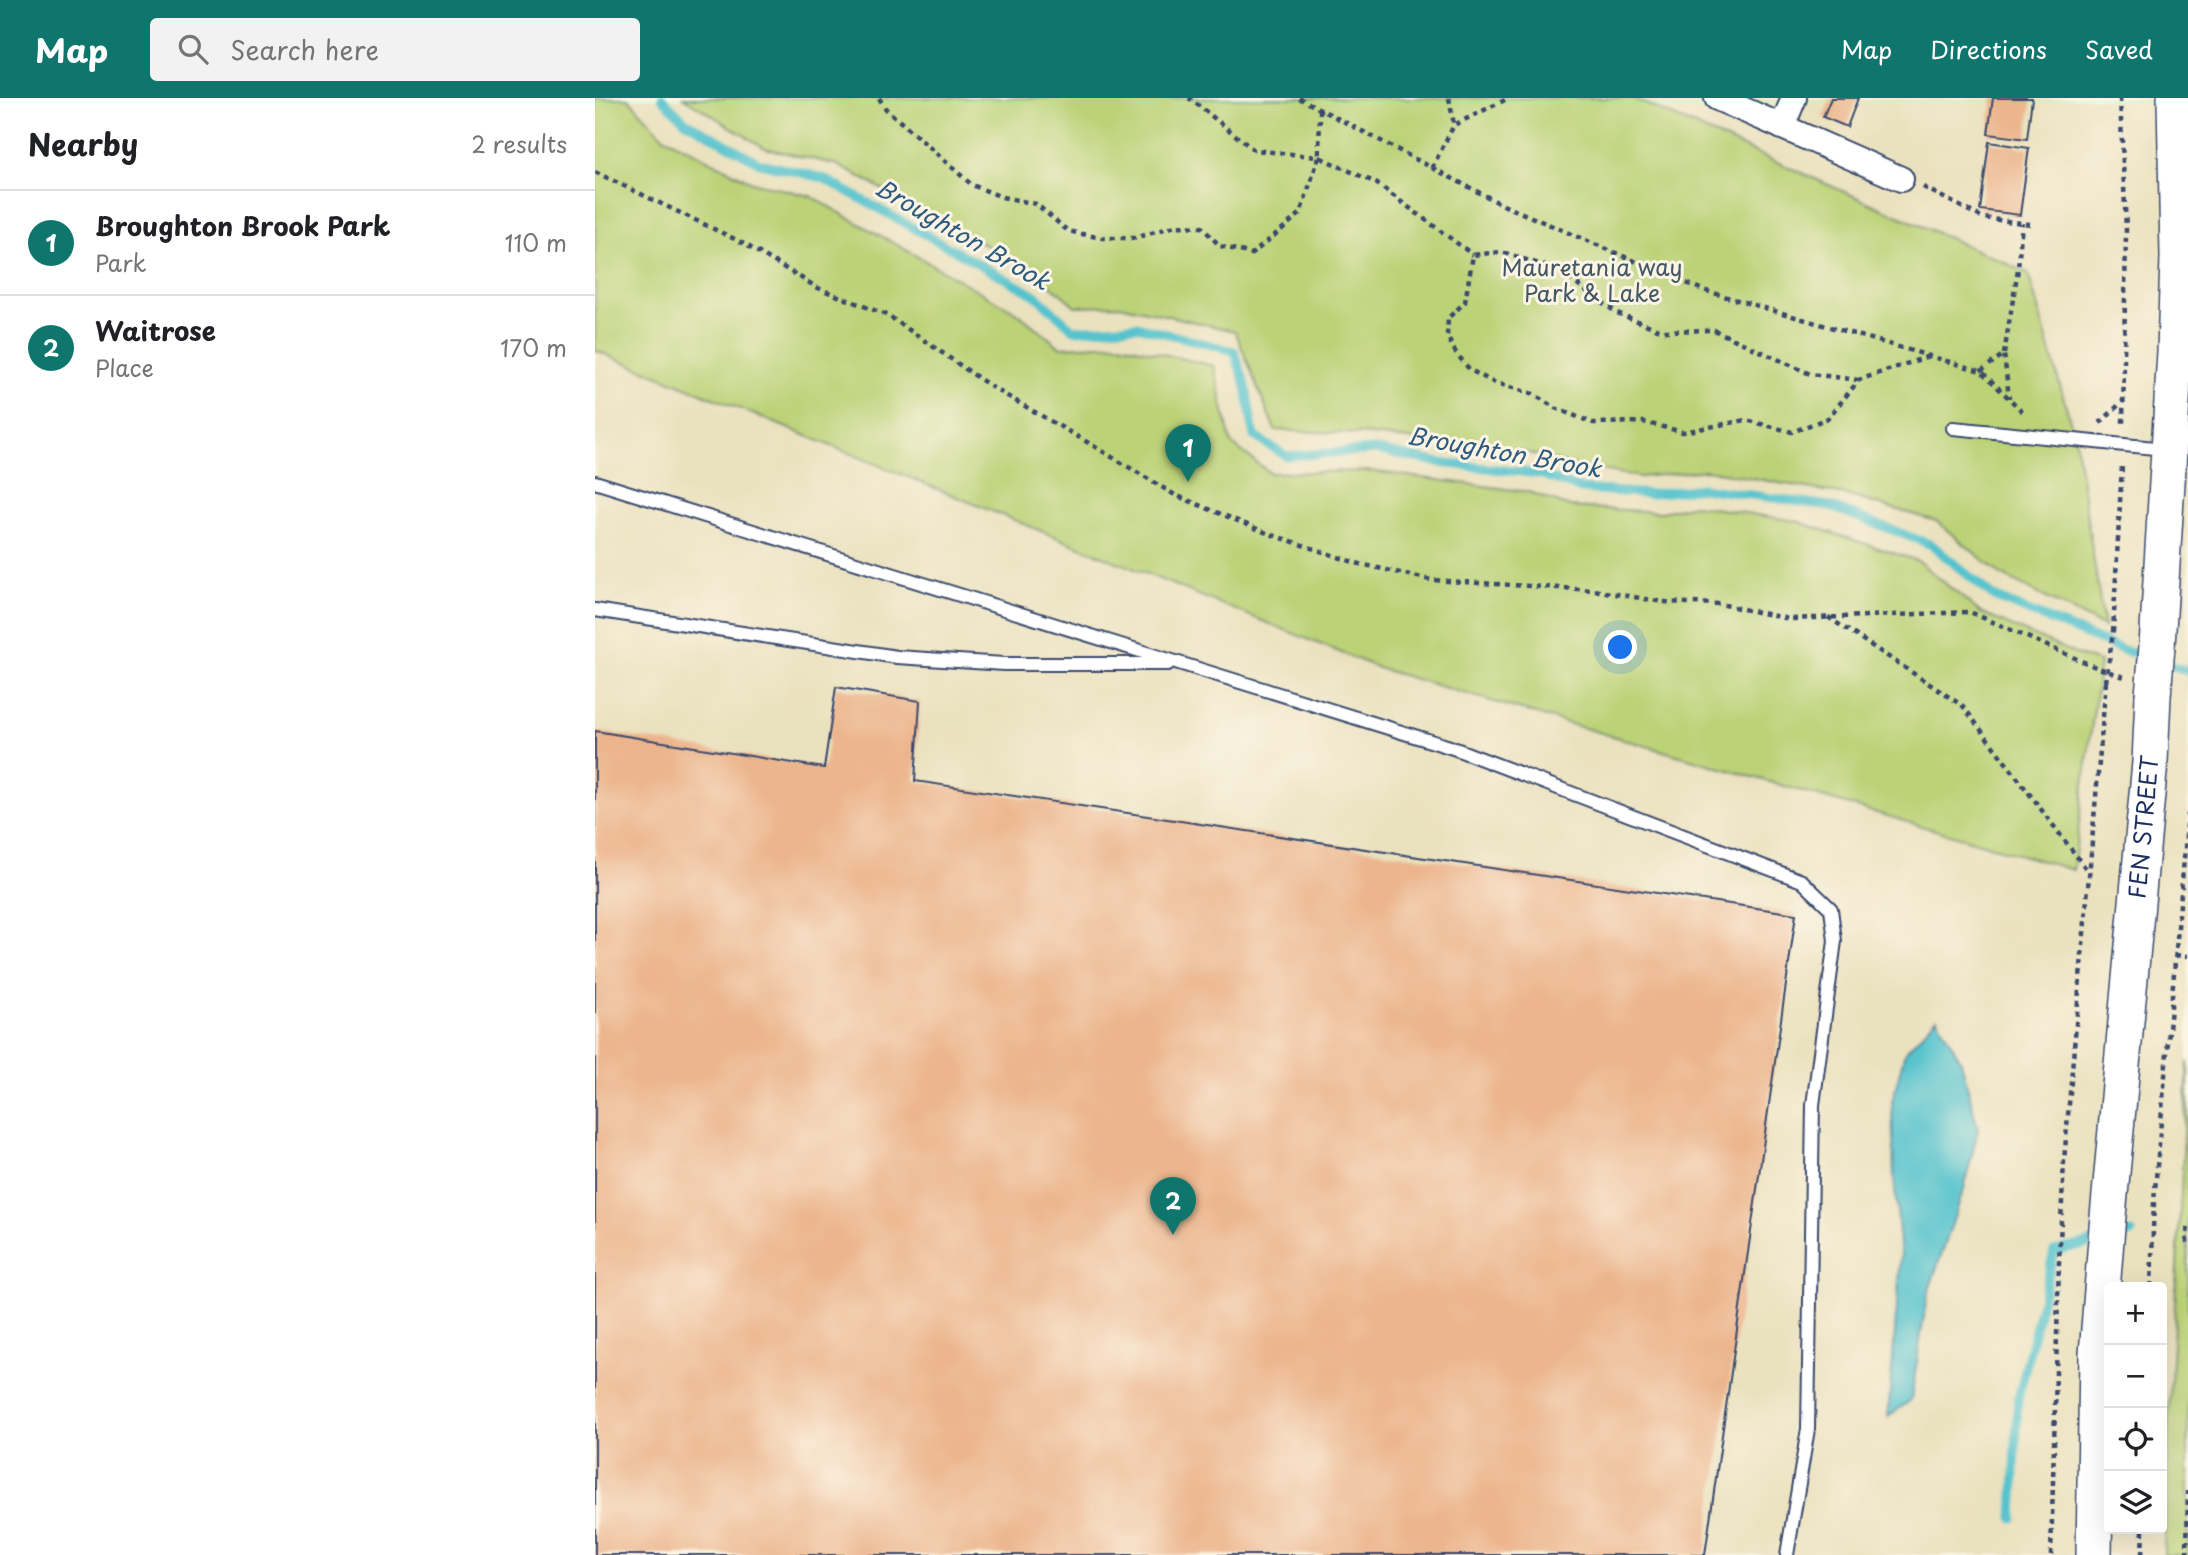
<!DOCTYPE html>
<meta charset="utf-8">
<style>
:root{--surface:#fff;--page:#f2f2f2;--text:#202124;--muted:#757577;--line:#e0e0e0;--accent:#0f766e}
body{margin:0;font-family:"Playpen Sans",sans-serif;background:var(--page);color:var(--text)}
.controls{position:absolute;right:21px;bottom:21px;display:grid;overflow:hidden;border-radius:7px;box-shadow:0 7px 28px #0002}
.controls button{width:63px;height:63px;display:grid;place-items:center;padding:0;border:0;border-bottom:2px solid var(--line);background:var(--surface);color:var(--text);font:35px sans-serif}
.you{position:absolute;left:1026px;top:550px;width:24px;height:24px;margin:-18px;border:5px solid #fff;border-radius:50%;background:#1a73e8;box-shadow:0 0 0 10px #1a73e833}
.badge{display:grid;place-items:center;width:46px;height:46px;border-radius:50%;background:var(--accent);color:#fff;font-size:23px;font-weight:700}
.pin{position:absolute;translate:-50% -58px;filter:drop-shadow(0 2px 4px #0008)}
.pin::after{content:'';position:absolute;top:37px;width:24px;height:21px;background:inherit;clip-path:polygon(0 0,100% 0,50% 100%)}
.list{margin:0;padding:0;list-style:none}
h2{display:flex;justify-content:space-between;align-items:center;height:91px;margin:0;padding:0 28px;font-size:30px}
h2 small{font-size:23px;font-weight:400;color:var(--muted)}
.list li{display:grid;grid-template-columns:46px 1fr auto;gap:21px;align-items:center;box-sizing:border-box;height:105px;padding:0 28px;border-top:2px solid var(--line)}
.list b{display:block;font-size:26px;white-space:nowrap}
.list p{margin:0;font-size:23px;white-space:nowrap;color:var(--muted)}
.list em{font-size:23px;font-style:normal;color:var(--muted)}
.icon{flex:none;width:38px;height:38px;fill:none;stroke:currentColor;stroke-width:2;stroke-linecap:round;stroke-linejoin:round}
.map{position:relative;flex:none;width:1593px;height:1457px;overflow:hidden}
header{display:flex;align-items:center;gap:42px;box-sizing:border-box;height:98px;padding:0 35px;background:var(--accent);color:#fff}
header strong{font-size:33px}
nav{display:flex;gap:38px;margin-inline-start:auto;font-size:24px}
.search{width:490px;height:63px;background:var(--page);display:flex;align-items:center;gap:18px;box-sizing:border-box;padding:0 24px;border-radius:7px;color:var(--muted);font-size:26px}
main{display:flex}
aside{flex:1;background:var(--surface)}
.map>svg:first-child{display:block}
.green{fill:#bbd277;stroke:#6b806a;stroke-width:2}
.water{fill:#56c3cd;stroke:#387996;stroke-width:2}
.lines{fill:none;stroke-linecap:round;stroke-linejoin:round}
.stream{stroke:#56c3cd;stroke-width:9}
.building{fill:#ecb58d}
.lane-casing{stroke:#3a4a6c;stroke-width:16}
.street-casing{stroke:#3a4a6c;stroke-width:28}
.secondary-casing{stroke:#3a4a6c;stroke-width:38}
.path{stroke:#3a4a6c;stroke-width:4.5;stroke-dasharray:5 5;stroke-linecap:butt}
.lane{stroke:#fff;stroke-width:12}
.street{stroke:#fff;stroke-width:24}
.secondary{stroke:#fff;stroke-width:35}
.secondary-bridge-casing{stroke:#3a4a6c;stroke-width:38;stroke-linecap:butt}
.path-bridge{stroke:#3a4a6c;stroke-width:4.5;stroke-dasharray:5 5;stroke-linecap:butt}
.secondary-bridge{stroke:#fff;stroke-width:35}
.labels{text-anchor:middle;stroke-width:6;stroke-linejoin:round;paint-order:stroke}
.park-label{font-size:23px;fill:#435864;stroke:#fcf5e5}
.street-label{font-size:23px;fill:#1b2f5e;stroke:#fcf5e5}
.water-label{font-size:24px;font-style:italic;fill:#2d5b7f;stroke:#fcf5e5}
</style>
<header>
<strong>Map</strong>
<div class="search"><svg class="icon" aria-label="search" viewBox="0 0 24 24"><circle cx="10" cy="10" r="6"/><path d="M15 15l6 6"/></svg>Search here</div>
<nav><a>Map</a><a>Directions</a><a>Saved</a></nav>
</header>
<main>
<aside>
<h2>Nearby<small>2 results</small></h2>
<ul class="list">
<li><span class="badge">1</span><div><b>Broughton Brook Park</b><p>Park</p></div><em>110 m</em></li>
<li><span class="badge">2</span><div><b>Waitrose</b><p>Place</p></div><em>170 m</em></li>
</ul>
</aside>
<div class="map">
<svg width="1593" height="1457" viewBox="0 0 1593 1457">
<rect width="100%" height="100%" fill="#fcf5e5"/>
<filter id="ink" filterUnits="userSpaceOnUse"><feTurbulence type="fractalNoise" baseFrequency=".0143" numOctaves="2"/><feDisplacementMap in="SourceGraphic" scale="14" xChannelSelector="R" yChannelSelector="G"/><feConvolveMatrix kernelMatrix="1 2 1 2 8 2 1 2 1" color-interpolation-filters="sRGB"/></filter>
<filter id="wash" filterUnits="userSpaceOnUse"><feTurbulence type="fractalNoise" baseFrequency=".00686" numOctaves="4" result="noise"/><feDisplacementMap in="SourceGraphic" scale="28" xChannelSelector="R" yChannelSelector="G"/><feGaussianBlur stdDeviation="1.57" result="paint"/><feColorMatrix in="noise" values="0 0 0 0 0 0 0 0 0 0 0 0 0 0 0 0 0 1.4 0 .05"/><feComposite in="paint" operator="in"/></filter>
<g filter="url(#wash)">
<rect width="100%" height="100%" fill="#eae1be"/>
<!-- green -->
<g class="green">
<polygon points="0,0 33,0 69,39 157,84 215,98 421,214 465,249 525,246 619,268 636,345 675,375 775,373 934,394 975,409 1066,414 1099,407 1201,423 1323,463 1386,515 1483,557 1505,564 1478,772 786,571 0,252"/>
<polygon points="89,0 1037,0 1433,175 1480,340 1509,529 1406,477 1341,423 1251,397 1112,372 1045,379 978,367 926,353 765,336 680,332 640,233 525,207 480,208 442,175 243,67 170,50"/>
<polygon points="1593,964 1593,1457 1569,1457 1573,1337"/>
</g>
<!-- water -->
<polygon class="water" points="1342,920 1366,963 1383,1031 1369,1091 1332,1198 1316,1302 1293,1319 1306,1157 1299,1080 1297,1003 1310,954"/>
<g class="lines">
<!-- stream -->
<g class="stream">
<polyline points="67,0 90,23 165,65 228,80 440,197 479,232 542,228 639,253 651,288 659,338 691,358 781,352 846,365 945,376 986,391 1057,396 1107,390 1234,408 1337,447 1399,499 1523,550 1555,561"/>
<polyline points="1568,565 1593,573"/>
<polyline points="1520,1139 1537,1135"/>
<polyline points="1418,1420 1423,1301 1459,1153 1503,1143"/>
</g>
</g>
<g id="blocks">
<!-- building -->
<g class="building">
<polygon points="1236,0 1263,0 1252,29 1228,19"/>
<polygon points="1398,0 1437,0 1432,41 1393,36"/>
<polygon points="1394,44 1434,50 1425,117 1385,112"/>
<polygon points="241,589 325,603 320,683 1201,816 1110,1457 0,1457 0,633 229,670"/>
</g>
</g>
</g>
<g filter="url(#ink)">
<use href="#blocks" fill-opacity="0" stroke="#3a4a6c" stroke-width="2"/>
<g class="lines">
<!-- lane casing -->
<g class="lane-casing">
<g id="lane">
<polyline points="1358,330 1570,351"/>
<polyline points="0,384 858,650 1207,783 1236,811 1240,843 1218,1007 1213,1331 1192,1457"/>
<polyline points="0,512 302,559 409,566 573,566"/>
</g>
</g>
<!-- street casing -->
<g class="street-casing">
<g id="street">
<polyline points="1122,0 1306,81"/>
<polyline points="1187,29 1199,0"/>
</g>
</g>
<!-- secondary casing -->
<g class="secondary-casing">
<g id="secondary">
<polyline points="1562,548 1580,254 1583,159 1580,0"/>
<path id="s1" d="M 1499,1457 L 1502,1256 L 1512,1129 L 1555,664 L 1558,598"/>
</g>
</g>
<!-- path -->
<g class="path">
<polyline points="284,0 291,11 377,87 407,99 441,106 473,133 507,140 540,140 580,128 607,129 625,148 657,156 705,116 724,59 659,52 594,0"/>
<polyline points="704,0 908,107 1108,192 1386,273 1429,315"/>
<polyline points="854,0 859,27"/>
<polyline points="1525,0 1531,131 1528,326"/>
<polyline points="725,11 724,59 781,85 878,157"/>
<polyline points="837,70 859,27 914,0"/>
<polyline points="0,74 146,144 223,190 294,218 395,288 492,344 580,397 672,435 761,465 836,482 998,492 1068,504 1125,506 1194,521 1375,514 1498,568 1529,579"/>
<polyline points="1328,89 1388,120 1435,126"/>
<polyline points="1409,256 1423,171 1427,125"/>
<polyline points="1386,273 1409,256 1414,300"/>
<polyline points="1264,282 1215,276 1119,232 1068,233 1022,215 963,172 907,154 878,157 870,204 853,220 852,238 861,255 875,272 898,284 938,296 960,310 998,325 1048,324 1088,334 1151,322 1197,334 1233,320 1264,282 1334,258"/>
<polyline points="1505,325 1528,303"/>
<polyline points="1233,519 1368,608 1495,776"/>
<polyline points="1518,534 1527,367"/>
<polyline points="1580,857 1593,858"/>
<polyline points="1593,1130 1591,1139 1593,1148"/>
<polyline points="1556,1189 1559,1103 1593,715"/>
<polyline points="1456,1457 1464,1164 1469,1063 1511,584"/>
<polyline points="1547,1457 1548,1431"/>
<polyline points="1592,1457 1593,1393"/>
</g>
<!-- lane -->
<use href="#lane" class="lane"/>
<!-- street -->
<use href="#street" class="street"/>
<!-- secondary -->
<use href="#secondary" class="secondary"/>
<!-- secondary-bridge casing -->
<g class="secondary-bridge-casing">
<polyline id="secondary-bridge" points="1558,598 1562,548"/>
</g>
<!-- path-bridge -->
<polyline class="path-bridge" points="1511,584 1518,534"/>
<!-- secondary-bridge -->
<use href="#secondary-bridge" class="secondary-bridge"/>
</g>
</g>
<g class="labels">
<!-- park labels -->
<g class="park-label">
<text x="997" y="178">Mauretania way<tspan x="997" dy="26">Park &amp; Lake</tspan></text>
</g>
<!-- street labels -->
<g class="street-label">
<text dy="8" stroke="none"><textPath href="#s1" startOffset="730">FEN STREET</textPath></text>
</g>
<!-- water labels -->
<g class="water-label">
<text transform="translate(367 137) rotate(30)" y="8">Broughton Brook</text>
<text transform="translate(909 355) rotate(10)" y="8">Broughton Brook</text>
</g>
</g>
</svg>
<div class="controls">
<button>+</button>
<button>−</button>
<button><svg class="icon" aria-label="locate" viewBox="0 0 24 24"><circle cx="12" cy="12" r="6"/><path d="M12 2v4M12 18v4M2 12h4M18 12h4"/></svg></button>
<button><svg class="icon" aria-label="layers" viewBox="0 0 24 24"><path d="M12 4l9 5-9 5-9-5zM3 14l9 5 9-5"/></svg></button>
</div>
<div class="you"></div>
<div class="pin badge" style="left:593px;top:384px">1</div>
<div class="pin badge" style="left:578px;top:1137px">2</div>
</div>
</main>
